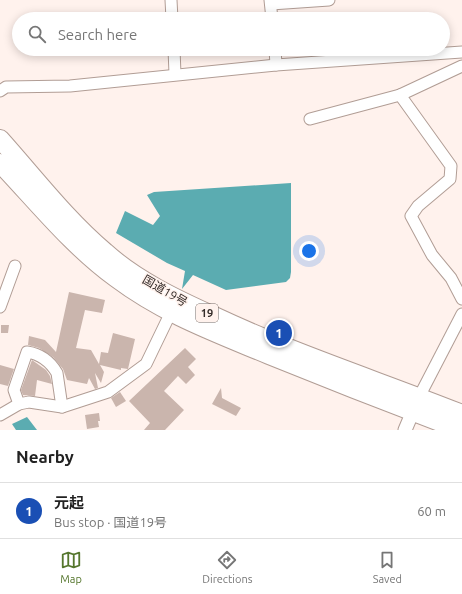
<!DOCTYPE html>
<meta charset="utf-8">
<style>
:root{--surface:#fff;--page:#f6f6f6;--text:#222;--muted:#767676;--line:#e0e0e0;--accent:#55762d}
body{margin:0;font-family:Ubuntu,"Noto Sans JP",sans-serif;background:var(--page);color:var(--text)}
.you{position:absolute;left:309px;top:251px;width:14px;height:14px;margin:-10px;border:3px solid #fff;border-radius:50%;background:#1a73e8;box-shadow:0 0 0 6px #1a73e833}
.badge{display:grid;place-items:center;width:26px;height:26px;border-radius:50%;background:var(--accent);color:#fff;font-size:13px;font-weight:700}
.pin{position:absolute;translate:-50% -50%;border:2px solid #fff;box-shadow:0 1px 4px #0006}
.list{margin:0;padding:0;list-style:none}
h2{display:flex;justify-content:space-between;align-items:center;height:52px;margin:0;padding:0 16px;font-size:17px}
h2 small{font-size:13px;font-weight:400;color:var(--muted)}
.list li{display:grid;grid-template-columns:26px 1fr auto;gap:12px;align-items:center;box-sizing:border-box;height:56px;padding:0 16px;border-top:1px solid var(--line)}
.list b{display:block;font-size:15px;white-space:nowrap}
.list p{margin:0;font-size:13px;white-space:nowrap;color:var(--muted)}
.list em{font-size:13px;font-style:normal;color:var(--muted)}
.icon{flex:none;width:22px;height:22px;fill:none;stroke:currentColor;stroke-width:2;stroke-linecap:round;stroke-linejoin:round}
.map{position:relative;flex:none;width:462px;height:430px;overflow:hidden}
.search{position:absolute;background:var(--surface);box-shadow:0 2px 10px #0003;left:12px;right:12px;top:12px;height:44px;display:flex;align-items:center;gap:10px;box-sizing:border-box;padding:0 14px;border-radius:22px;color:var(--muted);font-size:15px}
.sheet{height:108px;background:var(--surface)}
nav{display:flex;justify-content:space-around;align-items:center;box-sizing:border-box;height:56px;border-top:1px solid var(--line);background:var(--surface);font-size:11px;color:var(--muted)}
nav a{display:grid;justify-items:center;gap:2px}
nav .on{color:var(--accent)}
.map>svg:first-child{display:block}
.water{fill:#5bacb1}
.building{fill:#cab5ad}
.lines{fill:none;stroke-linecap:round;stroke-linejoin:round}
.minor-casing{stroke:#b19d95;stroke-width:13}
.tertiary-casing{stroke:#b19d95;stroke-width:15}
.trunk-casing{stroke:#b19d95;stroke-width:20}
.minor{stroke:#fff;stroke-width:11}
.tertiary{stroke:#fff;stroke-width:13}
.trunk{stroke:#fff;stroke-width:18}
.labels{text-anchor:middle;stroke-width:3;stroke-linejoin:round;paint-order:stroke}
.shield{fill:#fff2ed;stroke:#726864;stroke-width:1}
.shield-label{font-size:11px;font-weight:bold;fill:#352d2a}
.street-label{font-size:12px;fill:#352d2a;stroke:#fff2ed}
</style>
<div class="map">
<svg width="462" height="430" viewBox="0 0 462 430">
<rect width="100%" height="100%" fill="#fff2ed"/>
<!-- water -->
<g class="water">
<polygon points="291,183 291,272 290,278 286,282 226,290 193,275 182,289 185,271 167,263 116,233 125,211 153,225 160,216 147,195 154,192"/>
<polygon points="27,417 37,430 16,430 12,424"/>
</g>
<!-- building -->
<g class="building">
<polygon points="69,292 105,300 102,313 85,310 76,348 91,350 99,364 101,352 108,353 113,333 135,339 128,369 121,368 121,370 100,365 104,372 101,383 95,373 98,388 95,389 89,378 87,384 67,380 63,369 53,357 39,348 28,345 29,336 45,340 56,352"/>
<polygon points="1,325 9,325 8,333 1,333"/>
<polygon points="185,348 196,359 188,367 195,375 186,384 178,376 164,391 184,410 165,430 144,430 150,423 129,401"/>
<polygon points="32,360 46,370 50,376 52,384 37,380 35,396 23,395 21,390"/>
<polygon points="0,365 14,369 8,386 0,384"/>
<polygon points="221,388 222,398 241,408 236,416 212,404"/>
<polygon points="120,392 126,401 116,407 111,398"/>
<polygon points="99,413 100,421 98,421 99,427 87,429 85,415"/>
</g>
<g class="lines">
<!-- minor casing -->
<g class="minor-casing">
<g id="minor">
<polyline points="171,0 172,19"/>
<polyline points="270,0 272,19"/>
<polyline points="271,4 329,0"/>
<polyline points="174,49 175,74"/>
<polyline points="275,49 276,65"/>
<polyline points="0,91 6,87 70,86 276,65 462,52"/>
<polyline points="400,95 451,166 450,179 418,206 411,216 432,255 451,278 462,299"/>
<polyline points="310,119 400,95 462,66"/>
<polyline points="0,307 15,266"/>
<polyline points="419,397 462,314"/>
<path d="M 19,404 L 14,390 L 27,352 C 40,354 50,361 57,373 L 62,407"/>
<polyline points="0,415 19,404 29,402 62,407 108,392 146,364 173,308"/>
</g>
</g>
<!-- tertiary casing -->
<g class="tertiary-casing">
<polyline id="tertiary" points="405,430 416,404"/>
</g>
<!-- trunk casing -->
<g class="trunk-casing">
<g id="trunk">
<path d="M 0,139 C 34,177 66,219 105,252 C 136,280 176,299 214,316 C 295,354 379,381 462,414"/>
<path d="M 0,163 C 37,202 72,246 116,278 C 164,314 214,332 269,355 C 333,381 397,406 461,430"/>
</g>
</g>
<!-- minor -->
<use href="#minor" class="minor"/>
<!-- tertiary -->
<use href="#tertiary" class="tertiary"/>
<!-- trunk -->
<use href="#trunk" class="trunk"/>
</g>
<g class="labels">
<!-- shield labels -->
<rect class="shield" x="196" y="304" width="22" height="18" rx="3"/>
<g class="shield-label">
<text x="207" y="317">19</text>
</g>
<!-- street labels -->
<g class="street-label">
<text transform="translate(165 291) rotate(30)" y="4">国道19号</text>
</g>
</g>
</svg>
<div class="you"></div>
<div class="pin badge" style="left:279px;top:333px;background:#1a4fb4">1</div>
<div class="search"><svg class="icon" aria-label="search" viewBox="0 0 24 24"><circle cx="10" cy="10" r="6"/><path d="M15 15l6 6"/></svg>Search here</div>
</div>
<section class="sheet">
<h2>Nearby<small></small></h2>
<ul class="list">
<li><span class="badge" style="background:#1a4fb4">1</span><div><b>元起</b><p>Bus stop · 国道19号</p></div><em>60 m</em></li>
</ul>
</section>
<nav>
<a class="on"><svg class="icon" aria-label="map" viewBox="0 0 24 24"><path d="M3 6l6-2 6 2 6-2v14l-6 2-6-2-6 2zM9 4v14M15 6v14"/></svg>Map</a>
<a><svg class="icon" aria-label="directions" viewBox="0 0 24 24"><path d="M12 3l9 9-9 9-9-9zM9 14v-3h6M13 9l2 2-2 2"/></svg>Directions</a>
<a><svg class="icon" aria-label="saved" viewBox="0 0 24 24"><path d="M7 4h10v16l-5-4-5 4z"/></svg>Saved</a>
</nav>
